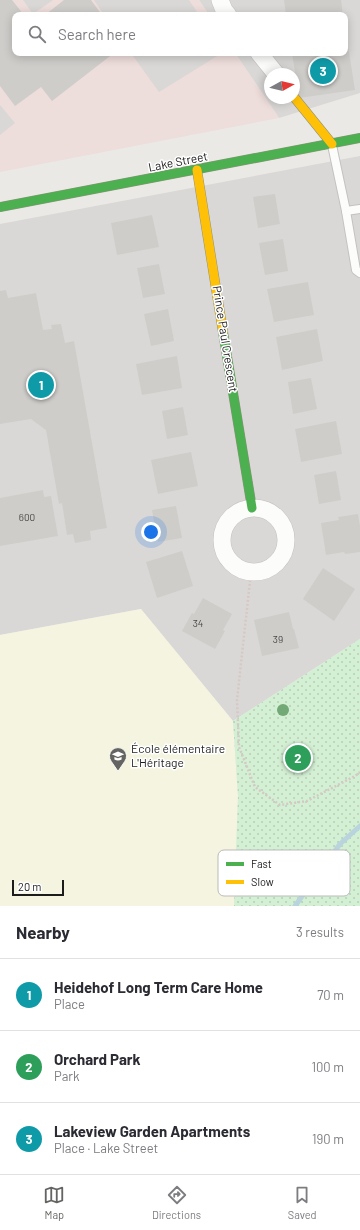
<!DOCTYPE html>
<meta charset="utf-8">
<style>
:root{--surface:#fff;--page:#f2f2f3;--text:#2b2b33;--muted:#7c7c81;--line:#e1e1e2;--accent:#646462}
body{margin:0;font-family:Barlow,sans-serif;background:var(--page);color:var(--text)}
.compass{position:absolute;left:264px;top:68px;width:36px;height:36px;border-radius:50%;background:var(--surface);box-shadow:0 2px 10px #0003;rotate:82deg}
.scale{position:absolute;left:12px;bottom:10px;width:52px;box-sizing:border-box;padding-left:4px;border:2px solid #1c1c1c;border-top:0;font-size:11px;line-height:14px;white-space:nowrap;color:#1c1c1c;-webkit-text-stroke:3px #fff;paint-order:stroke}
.you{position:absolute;left:151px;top:532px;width:14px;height:14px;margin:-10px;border:3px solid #fff;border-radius:50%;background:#1a73e8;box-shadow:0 0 0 6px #1a73e833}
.badge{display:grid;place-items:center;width:26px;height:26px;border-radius:50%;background:var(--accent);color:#fff;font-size:13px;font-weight:700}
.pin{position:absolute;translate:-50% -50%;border:2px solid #fff;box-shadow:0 1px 4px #0006}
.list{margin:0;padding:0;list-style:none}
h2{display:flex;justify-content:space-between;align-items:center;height:52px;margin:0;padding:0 16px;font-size:17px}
h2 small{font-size:13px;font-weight:400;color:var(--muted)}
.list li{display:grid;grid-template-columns:26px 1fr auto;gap:12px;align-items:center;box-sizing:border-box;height:72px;padding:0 16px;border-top:1px solid var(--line)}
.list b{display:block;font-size:15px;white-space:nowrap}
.list p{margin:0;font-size:13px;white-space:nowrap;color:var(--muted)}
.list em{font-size:13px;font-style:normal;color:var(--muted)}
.icon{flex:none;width:22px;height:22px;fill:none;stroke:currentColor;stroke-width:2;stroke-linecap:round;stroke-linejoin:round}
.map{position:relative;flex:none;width:360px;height:906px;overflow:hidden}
.search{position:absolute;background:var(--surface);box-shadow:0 2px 10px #0003;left:12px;right:12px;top:12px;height:44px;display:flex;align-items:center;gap:10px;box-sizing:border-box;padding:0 14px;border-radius:8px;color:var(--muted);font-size:15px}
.sheet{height:268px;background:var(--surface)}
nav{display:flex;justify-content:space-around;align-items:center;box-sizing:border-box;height:56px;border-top:1px solid var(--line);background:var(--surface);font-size:11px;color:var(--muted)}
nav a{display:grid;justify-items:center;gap:2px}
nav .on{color:var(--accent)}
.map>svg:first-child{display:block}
.residential{fill:#dad8d6;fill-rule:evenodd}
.commercial{fill:#eddddb}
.education{fill:#f4f4e0}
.religious{fill:#d9d8d6}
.park{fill:url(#park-dots)}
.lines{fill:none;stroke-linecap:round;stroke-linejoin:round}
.stream{stroke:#bad4dd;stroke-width:5}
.building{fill:#cfcdca}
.lane-casing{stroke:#c3c2c1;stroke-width:10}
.street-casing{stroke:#c3c2c1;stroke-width:18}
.fast-casing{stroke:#91937e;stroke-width:10}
.slow-casing{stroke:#91937e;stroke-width:10}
.path{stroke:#d5c8c5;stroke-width:2.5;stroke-dasharray:2 2;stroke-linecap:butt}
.lane{stroke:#fcfcfb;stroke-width:8}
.street{stroke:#fcfcfb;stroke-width:17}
.fast{stroke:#4caf50;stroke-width:9}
.slow{stroke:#ffc107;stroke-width:9}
.tree{fill:#73a976}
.labels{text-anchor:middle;stroke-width:3;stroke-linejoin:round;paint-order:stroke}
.number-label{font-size:10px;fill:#494848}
.street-label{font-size:12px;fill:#1c1c1c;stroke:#fff}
.poi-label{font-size:12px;fill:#1c1c1c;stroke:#fff;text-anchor:start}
.key{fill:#fff;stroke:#bbb;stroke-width:1}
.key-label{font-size:11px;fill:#1c1c1c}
</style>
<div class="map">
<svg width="360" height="906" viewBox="0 0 360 906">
<defs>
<pattern id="park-dots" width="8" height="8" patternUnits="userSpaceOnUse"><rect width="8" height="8" fill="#d4f0d4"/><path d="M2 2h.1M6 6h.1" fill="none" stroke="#b5cdb5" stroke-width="1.8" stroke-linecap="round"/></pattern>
</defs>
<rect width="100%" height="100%" fill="#ebe9e5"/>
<!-- residential -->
<g class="residential">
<path d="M 199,0 L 360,0 L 360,93 L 279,118 L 235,53 L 345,53 L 345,15 L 209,15 ZM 270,74 L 294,74 L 294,98 L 270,98 Z"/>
<polygon points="360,156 360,639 233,721 141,609 0,635 0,224"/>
</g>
<!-- commercial -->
<polygon class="commercial" points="0,0 199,0 209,15 15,15 15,53 235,53 279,118 0,172"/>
<!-- education -->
<polygon class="education" points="141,609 233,721 238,796 234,906 0,906 0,635"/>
<!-- religious -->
<g class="religious">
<polygon points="23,0 53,0 33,14"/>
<polygon points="94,0 189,0 199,15 104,15"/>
<polygon points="131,53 222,53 159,92"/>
<polygon points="262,53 280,53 292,69 286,74 277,74"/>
<polygon points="0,105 15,123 0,135"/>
<polygon points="84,231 97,317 55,323 47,268 30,271 25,241"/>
<polygon points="360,290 360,388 343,293"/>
<polygon points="102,567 109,610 0,629 0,585"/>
</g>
<!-- park -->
<polygon class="park" points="360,639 360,906 234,906 238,796 233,721"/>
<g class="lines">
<!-- stream -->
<polyline class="stream" points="295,906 340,844 360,826"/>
</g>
<!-- building -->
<g class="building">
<polygon points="0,0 12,0 24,15 15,15 15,53 114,53 52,101 41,87 15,106 0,86"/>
<polygon points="64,0 91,0 102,15 45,15"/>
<polygon points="284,0 341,0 343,15 286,15"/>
<polygon points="346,33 355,90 299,98 292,53 345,53"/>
<polygon points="275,194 280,224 258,228 253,197"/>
<polygon points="152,215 159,247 117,255 111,223"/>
<polygon points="283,239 288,271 265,275 259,243"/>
<polygon points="159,264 165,294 143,298 137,268"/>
<polygon points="308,282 314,315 274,322 267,289"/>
<polygon points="6,290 8,298 36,293 43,330 52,329 51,325 61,324 65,343 74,341 107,528 90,531 91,540 75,543 73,534 67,535 62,503 59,504 46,430 31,419 0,424 0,291"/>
<polygon points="168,309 174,341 151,346 144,314"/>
<polygon points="317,329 323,361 282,370 276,337"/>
<polygon points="177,356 182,388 142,395 136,364"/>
<polygon points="311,378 317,409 293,414 288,382"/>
<polygon points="183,407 188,435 167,439 162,411"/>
<polygon points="336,421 342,454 301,462 295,429"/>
<polygon points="191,452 198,486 158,494 151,460"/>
<polygon points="336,471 341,500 319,504 314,475"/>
<polygon points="43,490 44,497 51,496 58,536 0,546 0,498"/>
<polygon points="176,506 182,538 158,542 152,510"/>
<polygon points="358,514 360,526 360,552 345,554 344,552 326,555 321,523 339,520 338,517"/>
<polygon points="182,551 193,586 157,598 146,562"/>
<polygon points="323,568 355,589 334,621 303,599"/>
<polygon points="203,598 232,614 223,630 225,631 215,649 182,631 192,613 194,614"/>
<polygon points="289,612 293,629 294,629 299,648 262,656 254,620"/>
</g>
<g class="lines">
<!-- lane casing -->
<g class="lane-casing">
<g id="lane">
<polyline points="332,145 346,211 356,270 360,273"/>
<polyline points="346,211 360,209"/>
</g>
</g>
<!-- street casing -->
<g class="street-casing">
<g id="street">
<polyline points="220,0 224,10 228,15"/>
<polyline points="259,53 276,74"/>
<circle cx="254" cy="540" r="32"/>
</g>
</g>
<!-- fast casing -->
<g class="fast-casing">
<g id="fast">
<polyline points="0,207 360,138"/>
<polyline points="223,332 252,508"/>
</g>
</g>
<!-- slow casing -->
<g class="slow-casing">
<g id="slow">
<polyline points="294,97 332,144"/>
<polyline points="197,170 223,332"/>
</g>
</g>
<!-- path -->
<polyline class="path" points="251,572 237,700 239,747 255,787 280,805 307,801 355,776 360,772"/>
<!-- lane -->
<use href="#lane" class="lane"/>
<!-- street -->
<use href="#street" class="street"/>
<!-- fast -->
<use href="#fast" class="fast"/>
<!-- slow -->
<use href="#slow" class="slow"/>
</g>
<!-- trees -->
<circle class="tree" cx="283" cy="710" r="6"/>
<!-- icons -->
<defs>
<g id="school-pin" transform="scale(0.9)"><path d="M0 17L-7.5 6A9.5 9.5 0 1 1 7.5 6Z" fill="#646462" stroke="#fff"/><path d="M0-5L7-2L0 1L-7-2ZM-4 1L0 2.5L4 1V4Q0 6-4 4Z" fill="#fff"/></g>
</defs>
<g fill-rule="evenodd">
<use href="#school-pin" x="118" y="756"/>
</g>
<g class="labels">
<!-- number labels -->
<g class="number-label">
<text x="27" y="521">600</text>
<text x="198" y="627">34</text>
<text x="278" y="643">39</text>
</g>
<!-- street labels -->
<g class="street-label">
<text transform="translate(178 162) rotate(-11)" y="4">Lake Street</text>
<text transform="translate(225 339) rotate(81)" y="4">Prince Paul Crescent</text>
</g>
<!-- poi labels -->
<g class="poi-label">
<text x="131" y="753">École élémentaire<tspan x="131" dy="14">L'Héritage</tspan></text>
</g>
</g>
<!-- legend -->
<rect x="218" y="850" width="132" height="46" rx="6" class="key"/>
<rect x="226" y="862" width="18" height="4" fill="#4caf50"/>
<rect x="226" y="880" width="18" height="4" fill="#ffc107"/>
<g class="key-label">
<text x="251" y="868">Fast</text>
<text x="251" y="886">Slow</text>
</g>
</svg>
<svg class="compass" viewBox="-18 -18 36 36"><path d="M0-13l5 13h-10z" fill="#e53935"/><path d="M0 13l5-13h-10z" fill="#7c7c81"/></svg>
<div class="scale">20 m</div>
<div class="you"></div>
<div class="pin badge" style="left:41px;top:385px;background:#0f9aa8">1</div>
<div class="pin badge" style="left:298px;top:758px;background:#2e9e5b">2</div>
<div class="pin badge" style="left:323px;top:71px;background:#0f9aa8">3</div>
<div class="search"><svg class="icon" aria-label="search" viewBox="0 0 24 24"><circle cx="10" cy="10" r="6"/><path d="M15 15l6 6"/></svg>Search here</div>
</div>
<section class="sheet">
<h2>Nearby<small>3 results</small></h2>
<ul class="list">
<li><span class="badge" style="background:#0f9aa8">1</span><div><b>Heidehof Long Term Care Home</b><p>Place</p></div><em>70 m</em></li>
<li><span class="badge" style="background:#2e9e5b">2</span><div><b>Orchard Park</b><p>Park</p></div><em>100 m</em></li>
<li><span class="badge" style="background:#0f9aa8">3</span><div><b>Lakeview Garden Apartments</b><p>Place · Lake Street</p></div><em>190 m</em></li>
</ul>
</section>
<nav>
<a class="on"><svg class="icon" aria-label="map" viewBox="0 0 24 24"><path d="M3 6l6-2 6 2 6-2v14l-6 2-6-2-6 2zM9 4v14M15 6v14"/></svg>Map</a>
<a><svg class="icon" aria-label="directions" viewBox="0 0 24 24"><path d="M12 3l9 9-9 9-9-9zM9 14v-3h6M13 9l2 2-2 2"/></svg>Directions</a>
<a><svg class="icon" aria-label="saved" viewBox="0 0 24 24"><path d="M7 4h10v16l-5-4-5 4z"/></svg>Saved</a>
</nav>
